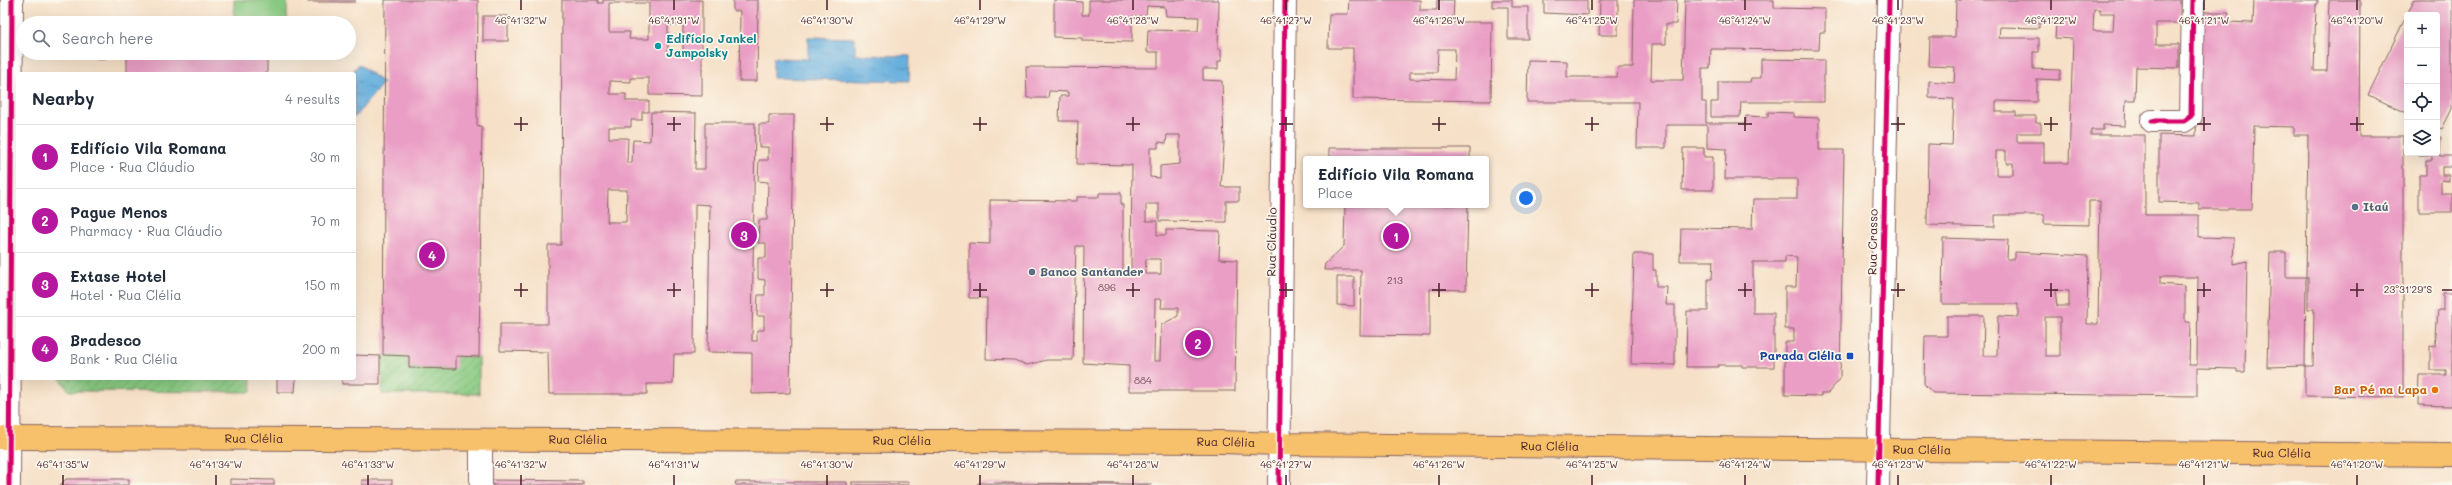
<!DOCTYPE html>
<meta charset="utf-8">
<style>
:root{--surface:#fff;--page:#f6f6f7;--text:#1f2937;--muted:#747a83;--line:#e0e1e3;--accent:#b5179e}
body{margin:0;font-family:Mali,sans-serif;background:var(--page);color:var(--text)}
.controls{position:absolute;right:12px;top:12px;display:grid;overflow:hidden;border-radius:4px;box-shadow:0 4px 16px #0002}
.controls button{width:36px;height:36px;display:grid;place-items:center;padding:0;border:0;border-bottom:1px solid var(--line);background:var(--surface);color:var(--text);font:20px sans-serif}
.you{position:absolute;left:1526px;top:198px;width:14px;height:14px;margin:-10px;border:3px solid #fff;border-radius:50%;background:#1a73e8;box-shadow:0 0 0 6px #1a73e833}
.badge{display:grid;place-items:center;width:26px;height:26px;border-radius:50%;background:var(--accent);color:#fff;font-size:13px;font-weight:700}
.pin{position:absolute;translate:-50% -50%;border:2px solid #fff;box-shadow:0 1px 4px #0006}
.popup{position:absolute;left:1303px;top:156px;width:186px;height:52px;box-sizing:border-box;display:grid;place-content:center;border-radius:4px;background:var(--surface);filter:drop-shadow(0 1px 3px #0005);font-size:13px;white-space:nowrap;color:var(--muted)}
.popup b{font-size:15px;color:var(--text)}
.popup::after{content:'';position:absolute;left:50%;top:100%;margin-left:-8px;border:8px solid transparent;border-top-color:var(--surface)}
.list{margin:0;padding:0;list-style:none}
h2{display:flex;justify-content:space-between;align-items:center;height:52px;margin:0;padding:0 16px;font-size:17px}
h2 small{font-size:13px;font-weight:400;color:var(--muted)}
.list li{display:grid;grid-template-columns:26px 1fr auto;gap:12px;align-items:center;box-sizing:border-box;height:64px;padding:0 16px;border-top:1px solid var(--line)}
.list b{display:block;font-size:15px;white-space:nowrap}
.list p{margin:0;font-size:13px;white-space:nowrap;color:var(--muted)}
.list em{font-size:13px;font-style:normal;color:var(--muted)}
.icon{flex:none;width:22px;height:22px;fill:none;stroke:currentColor;stroke-width:2;stroke-linecap:round;stroke-linejoin:round}
.map{position:relative;flex:none;width:2452px;height:485px;overflow:hidden}
.search{position:absolute;background:var(--surface);box-shadow:0 4px 16px #0002;left:16px;top:16px;width:340px;height:44px;display:flex;align-items:center;gap:10px;box-sizing:border-box;padding:0 14px;border-radius:22px;color:var(--muted);font-size:15px}
.panel{position:absolute;background:var(--surface);box-shadow:0 4px 16px #0002;left:16px;top:72px;width:340px;height:308px;border-radius:4px}
.map>svg:first-child{display:block}
.park{fill:#88c981;stroke:#697456}
.garden{fill:url(#garden-furrows);stroke:#697456}
.water{fill:url(#water-ripples);stroke:#586784}
.building{fill:#ea9ec5;fill-rule:evenodd}
.lines{fill:none;stroke-linecap:round;stroke-linejoin:round}
.minor-casing{stroke:#866362;stroke-width:24}
.tertiary-casing{stroke:#866362;stroke-width:24}
.primary-casing{stroke:#866362;stroke-width:24}
.minor{stroke:#fff;stroke-width:22}
.tertiary{stroke:#fff;stroke-width:22}
.primary{stroke:#f7c06b;stroke-width:22}
.cycleway-casing{stroke:#fbf7ec;stroke-width:8}
.cycleway{stroke:#d6006c;stroke-width:5}
.ticks{fill:none;stroke:#4a1f2b;stroke-width:1.5}
.culture-dot{fill:#0f9aa8;stroke:#fbf7ec;stroke-width:1.5}
.service-dot{fill:#5c6f8a;stroke:#fbf7ec;stroke-width:1.5}
.transit-dot{fill:#1a4fb4;stroke:#fbf7ec;stroke-width:1.5}
.food-dot{fill:#e8710a;stroke:#fbf7ec;stroke-width:1.5}
.labels{text-anchor:middle;stroke-width:3.5;stroke-linejoin:round;paint-order:stroke}
.number-label{font-size:10px;fill:#723f52}
.culture-label{font-size:12px;font-weight:bold;fill:#0d838f;stroke:#fbf7ec;text-anchor:start}
.service-label{font-size:12px;font-weight:bold;fill:#4e5e75;stroke:#fbf7ec;text-anchor:start}
.street-label{font-size:12px;fill:#4a1f2b;stroke:#fbf7ec}
.transit-label{font-size:12px;font-weight:bold;fill:#164399;stroke:#fbf7ec;text-anchor:end}
.food-label{font-size:12px;font-weight:bold;fill:#c56008;stroke:#fbf7ec;text-anchor:end}
.ticks-label{font-size:10px;text-anchor:middle;fill:#4a1f2b;stroke:#fbf7ec;stroke-width:3.5;stroke-linejoin:round;paint-order:stroke}
</style>
<div class="map">
<svg width="2452" height="485" viewBox="0 0 2452 485">
<defs>
<pattern id="garden-furrows" width="10" height="10" patternUnits="userSpaceOnUse"><rect width="10" height="10" fill="#88c981"/><path d="M-1 1l2-2M0 10L10 0M9 11l2-2" fill="none" stroke="#77ac70"/></pattern>
<pattern id="water-ripples" width="26" height="14" patternUnits="userSpaceOnUse"><rect width="26" height="14" fill="#66afde"/><path d="M2 4q2-2 4 0t4 0M15 11q2-2 4 0t4 0" fill="none" stroke="#568eb4"/></pattern>
</defs>
<rect width="100%" height="100%" fill="#fbf7ec"/>
<filter id="ink" filterUnits="userSpaceOnUse"><feTurbulence type="fractalNoise" baseFrequency=".025" numOctaves="2"/><feDisplacementMap in="SourceGraphic" scale="8" xChannelSelector="R" yChannelSelector="G"/><feConvolveMatrix kernelMatrix="1 2 1 2 8 2 1 2 1" color-interpolation-filters="sRGB"/></filter>
<filter id="wash" filterUnits="userSpaceOnUse"><feTurbulence type="fractalNoise" baseFrequency=".012" numOctaves="4" result="noise"/><feDisplacementMap in="SourceGraphic" scale="16" xChannelSelector="R" yChannelSelector="G"/><feGaussianBlur stdDeviation="0.9" result="paint"/><feColorMatrix in="noise" values="0 0 0 0 0 0 0 0 0 0 0 0 0 0 0 0 0 1.4 0 .05"/><feComposite in="paint" operator="in"/></filter>
<g filter="url(#wash)">
<rect width="100%" height="100%" fill="#f6e0c7"/>
<!-- park -->
<polygon class="park" points="234,0 287,0 287,21 234,20"/>
<!-- garden -->
<g class="garden">
<polygon points="383,355 409,356 409,368 455,369 456,356 479,357 479,394 382,394"/>
<polygon points="60,378 251,378 251,392 69,391"/>
</g>
<!-- water -->
<g class="water">
<polygon points="808,37 855,38 855,55 910,56 909,81 773,78 773,58 808,59"/>
<polygon points="359,64 383,83 354,118 354,74 351,74"/>
</g>
<g id="blocks">
<!-- building -->
<g class="building">
<rect x="308" y="0" width="47" height="2"/>
<polygon points="385,0 478,0 477,125 482,127 479,357 456,356 456,369 409,368 409,356 383,355"/>
<path d="M 562,0 L 598,0 L 598,3 L 603,3 L 603,0 L 702,0 L 702,96 L 649,95 L 649,78 L 631,78 L 631,82 L 610,81 L 610,94 L 626,94 L 626,101 L 649,101 L 649,112 L 642,112 L 642,120 L 631,120 L 631,127 L 609,127 L 609,138 L 628,138 L 627,163 L 632,163 L 633,140 L 650,141 L 651,112 L 696,113 L 695,169 L 705,169 L 705,123 L 755,123 L 752,341 L 757,341 L 757,330 L 764,330 L 764,316 L 757,316 L 758,295 L 765,295 L 765,280 L 758,279 L 758,258 L 766,258 L 766,243 L 758,243 L 759,220 L 767,220 L 768,182 L 758,181 L 759,160 L 768,160 L 768,147 L 759,147 L 759,124 L 769,124 L 769,115 L 794,115 L 790,393 L 752,394 L 752,353 L 708,352 L 710,205 L 695,204 L 694,354 L 674,354 L 673,384 L 647,384 L 647,394 L 549,394 L 548,352 L 500,351 L 500,324 L 548,324 L 548,245 L 561,245 ZM 609,3 L 649,3 L 649,39 L 629,39 L 630,32 L 609,32 ZM 668,25 L 683,25 L 683,53 L 668,52 ZM 608,190 L 627,190 L 626,222 L 607,222 Z"/>
<polygon points="733,0 758,0 757,81 739,81 740,11 733,11"/>
<path d="M 1054,0 L 1082,2 L 1082,15 L 1089,15 L 1089,0 L 1219,0 L 1218,49 L 1221,49 L 1221,61 L 1218,61 L 1218,69 L 1203,69 L 1203,80 L 1222,81 L 1224,142 L 1221,187 L 1239,187 L 1239,201 L 1226,201 L 1226,222 L 1159,221 L 1159,204 L 1146,204 L 1146,221 L 1157,221 L 1157,235 L 1166,235 L 1166,230 L 1220,231 L 1219,259 L 1237,260 L 1235,391 L 1129,391 L 1129,366 L 1083,363 L 1084,246 L 1076,246 L 1073,360 L 1047,360 L 1027,365 L 1014,360 L 986,359 L 987,298 L 969,298 L 969,243 L 990,244 L 990,200 L 1077,201 L 1077,197 L 1099,197 L 1099,193 L 1121,193 L 1121,205 L 1123,205 L 1123,274 L 1131,274 L 1132,165 L 1077,164 L 1078,121 L 1059,121 L 1060,96 L 1068,96 L 1068,92 L 1049,91 L 1048,98 L 1027,98 L 1026,67 L 1158,68 L 1158,52 L 1147,52 L 1148,30 L 1198,31 L 1199,17 L 1166,16 L 1165,7 L 1147,6 L 1146,16 L 1132,16 L 1132,42 L 1082,41 L 1082,38 L 1054,37 ZM 1167,135 L 1180,135 L 1180,164 L 1160,166 L 1160,178 L 1150,177 L 1150,148 L 1158,148 L 1158,142 L 1166,143 ZM 1146,259 L 1161,259 L 1161,274 L 1145,274 ZM 1155,299 L 1162,299 L 1161,308 L 1178,308 L 1178,316 L 1161,325 L 1160,361 L 1154,361 Z"/>
<path d="M 1349,0 L 1420,0 L 1420,10 L 1437,10 L 1437,0 L 1454,0 L 1453,22 L 1492,22 L 1491,101 L 1353,99 L 1353,48 L 1328,48 L 1329,14 L 1348,14 ZM 1438,49 L 1455,49 L 1454,80 L 1410,79 L 1410,72 L 1437,72 Z"/>
<polygon points="1492,0 1512,0 1512,7 1528,7 1528,39 1508,39 1508,7 1492,7"/>
<polygon points="1544,0 1587,0 1587,15 1544,13"/>
<polygon points="1600,0 1618,0 1618,35 1599,35"/>
<polygon points="1634,0 1677,0 1676,24 1666,24 1666,44 1652,44 1651,80 1683,80 1685,0 1774,0 1774,8 1825,9 1825,32 1820,32 1819,50 1711,49 1710,68 1702,68 1702,102 1706,102 1706,123 1746,123 1746,116 1768,117 1768,112 1794,113 1794,117 1819,118 1819,150 1844,150 1840,379 1828,393 1821,393 1821,396 1785,395 1785,342 1794,342 1794,329 1785,329 1785,287 1796,287 1797,257 1785,256 1785,262 1753,262 1753,313 1774,313 1774,367 1742,367 1742,365 1718,365 1718,367 1686,367 1687,311 1708,311 1708,279 1712,279 1713,261 1680,261 1681,228 1752,229 1753,199 1797,199 1797,179 1725,179 1726,149 1707,148 1707,125 1666,125 1666,148 1637,148 1638,102 1527,102 1528,60 1567,61 1567,77 1617,77 1618,67 1633,67"/>
<path d="M 1956,0 L 2180,0 L 2180,23 L 2156,23 L 2156,44 L 2179,44 L 2179,68 L 2136,67 L 2135,100 L 2126,100 L 2125,126 L 2103,125 L 2103,130 L 2091,130 L 2091,135 L 2145,135 L 2145,215 L 2199,215 L 2199,237 L 2234,238 L 2233,264 L 2247,261 L 2245,372 L 2237,372 L 2237,369 L 2197,368 L 2197,396 L 1933,393 L 1924,384 L 1925,336 L 1947,336 L 1947,316 L 1984,316 L 1983,356 L 1997,356 L 1998,316 L 2018,317 L 2018,304 L 1942,304 L 1943,238 L 2008,240 L 2007,259 L 2015,259 L 2015,252 L 2088,256 L 2087,324 L 2098,324 L 2100,201 L 2089,201 L 2089,225 L 2044,224 L 2044,215 L 1995,215 L 1995,227 L 1927,225 L 1928,144 L 1952,145 L 1954,99 L 1929,98 L 1929,81 L 1954,83 L 1955,67 L 1929,66 L 1930,37 L 1955,37 ZM 2094,9 L 2100,9 L 2100,13 L 2114,13 L 2113,31 L 2093,31 ZM 2039,23 L 2056,24 L 2055,38 L 2073,39 L 2069,163 L 2044,163 L 2044,142 L 2017,142 L 2017,133 L 2041,133 L 2041,123 L 2036,123 L 2036,116 L 2016,116 L 2016,112 L 1996,112 L 1996,101 L 2037,102 L 2037,79 L 2060,80 L 2060,70 L 2033,69 L 2033,52 L 2039,52 L 2039,38 L 1999,38 L 2000,27 L 2039,28 ZM 1996,151 L 2006,151 L 2006,163 L 2013,163 L 2013,175 L 1996,175 ZM 2160,277 L 2198,277 L 2197,365 L 2189,365 L 2190,322 L 2185,322 L 2185,286 L 2160,284 ZM 2055,290 L 2069,291 L 2069,306 L 2057,306 ZM 2045,317 L 2060,317 L 2060,356 L 2045,356 Z"/>
<polygon points="2254,0 2318,0 2318,4 2316,4 2314,71 2327,71 2329,0 2360,0 2359,136 2403,136 2403,397 2305,396 2305,366 2313,366 2314,309 2308,309 2308,277 2306,277 2308,135 2294,135 2294,127 2254,126 2252,209 2199,209 2199,203 2159,202 2159,135 2196,136 2200,12 2229,12 2228,22 2253,23"/>
<polygon points="2414,0 2452,0 2452,109 2442,129 2437,127 2437,15 2407,15 2407,113 2368,95"/>
<rect x="483" y="16" width="25" height="25"/>
<rect x="96" y="53" width="9" height="6"/>
<rect x="127" y="53" width="140" height="21"/>
<polygon points="1761,59 1824,60 1824,102 1741,102 1740,117 1711,117 1711,102 1718,102 1718,82 1750,82 1751,78 1761,78"/>
<polygon points="2437,137 2441,137 2440,156 2452,156 2452,167 2442,167 2442,175 2449,175 2449,181 2441,180 2441,194 2452,194 2452,212 2419,212 2419,175 2426,175 2426,160 2432,160 2432,155 2419,155 2419,153 2437,153"/>
<polygon points="1329,148 1470,148 1470,159 1334,159 1329,154"/>
<polygon points="1683,148 1704,148 1704,157 1713,157 1713,190 1682,190"/>
<polygon points="1345,205 1468,205 1466,290 1430,289 1430,336 1360,335 1361,270 1324,270 1325,264 1344,246"/>
<polygon points="2270,252 2286,252 2286,277 2306,277 2305,366 2267,367"/>
<polygon points="1634,254 1653,254 1653,270 1656,270 1656,287 1667,287 1666,305 1675,305 1675,365 1631,364"/>
<polygon points="1337,277 1354,277 1354,306 1337,305"/>
<polygon points="2443,293 2452,293 2452,406 2418,405 2419,375 2446,375 2446,370 2430,370 2430,346 2435,347 2438,310 2443,310"/>
<polygon points="354,355 380,356 380,384 342,384 342,378 354,378"/>
<polygon points="277,378 296,378 295,392 277,392"/>
<polygon points="66,479 129,479 129,485 60,485"/>
<polygon points="230,479 274,480 274,485 230,485"/>
<rect x="362" y="480" width="30" height="5"/>
<polygon points="489,480 583,481 583,485 489,485"/>
<polygon points="735,482 847,482 847,485 736,485"/>
<rect x="853" y="482" width="55" height="3"/>
<polygon points="978,483 1151,484 1151,485 977,485"/>
</g>
</g>
</g>
<g filter="url(#ink)">
<use href="#blocks" fill-opacity="0" stroke="#866362" stroke-width="1"/>
<g class="lines">
<!-- minor casing -->
<g class="minor-casing">
<g id="minor">
<polyline points="2152,121 2184,121 2191,116 2193,0"/>
<polyline points="481,440 481,485"/>
<polyline points="1279,485 1285,0"/>
<polyline points="1878,485 1889,0"/>
</g>
</g>
<!-- tertiary casing -->
<g class="tertiary-casing">
<polyline id="tertiary" points="9,485 12,0"/>
</g>
<!-- primary casing -->
<g class="primary-casing">
<g id="primary">
<path id="s1" d="M 0,438 L 1223,442 L 1280,444 L 2452,455"/>
</g>
</g>
<!-- minor -->
<use href="#minor" class="minor"/>
<!-- tertiary -->
<use href="#tertiary" class="tertiary"/>
<!-- primary -->
<use href="#primary" class="primary"/>
<!-- cycleway casing -->
<g class="cycleway-casing">
<g id="cycleway">
<polyline points="2152,121 2184,121 2191,116 2193,0"/>
<polyline points="9,485 12,0"/>
<polyline points="1279,485 1285,0"/>
<polyline points="1878,485 1889,0"/>
</g>
</g>
<!-- cycleway -->
<use href="#cycleway" class="cycleway"/>
</g>
</g>
<!-- ticks -->
<path class="ticks" d="M 521,0 L 521,10M 674,0 L 674,10M 827,0 L 827,10M 980,0 L 980,10M 1133,0 L 1133,10M 1286,0 L 1286,10M 1439,0 L 1439,10M 1592,0 L 1592,10M 1745,0 L 1745,10M 1898,0 L 1898,10M 2051,0 L 2051,10M 2204,0 L 2204,10M 2357,0 L 2357,10M 521,117 L 521,131M 674,117 L 674,131M 827,117 L 827,131M 980,117 L 980,131M 1133,117 L 1133,131M 1286,117 L 1286,131M 1439,117 L 1439,131M 1592,117 L 1592,131M 1745,117 L 1745,131M 1898,117 L 1898,131M 2051,117 L 2051,131M 2204,117 L 2204,131M 2357,117 L 2357,131M 514,124 L 528,124M 667,124 L 681,124M 820,124 L 834,124M 973,124 L 987,124M 1126,124 L 1140,124M 1279,124 L 1293,124M 1432,124 L 1446,124M 1585,124 L 1599,124M 1738,124 L 1752,124M 1891,124 L 1905,124M 2044,124 L 2058,124M 2197,124 L 2211,124M 2350,124 L 2364,124M 521,283 L 521,297M 674,283 L 674,297M 827,283 L 827,297M 980,283 L 980,297M 1133,283 L 1133,297M 1286,283 L 1286,297M 1439,283 L 1439,297M 1592,283 L 1592,297M 1745,283 L 1745,297M 1898,283 L 1898,297M 2051,283 L 2051,297M 2204,283 L 2204,297M 2357,283 L 2357,297M 514,290 L 528,290M 667,290 L 681,290M 820,290 L 834,290M 973,290 L 987,290M 1126,290 L 1140,290M 1279,290 L 1293,290M 1432,290 L 1446,290M 1585,290 L 1599,290M 1738,290 L 1752,290M 1891,290 L 1905,290M 2044,290 L 2058,290M 2197,290 L 2211,290M 2350,290 L 2364,290M 2442,290 L 2452,290M 63,475 L 63,485M 216,475 L 216,485M 368,475 L 368,485M 521,475 L 521,485M 674,475 L 674,485M 827,475 L 827,485M 980,475 L 980,485M 1133,475 L 1133,485M 1286,475 L 1286,485M 1439,475 L 1439,485M 1592,475 L 1592,485M 1745,475 L 1745,485M 1898,475 L 1898,485M 2051,475 L 2051,485M 2204,475 L 2204,485M 2357,475 L 2357,485"/>
<!-- markers -->
<circle class="culture-dot" cx="658" cy="46" r="4"/>
<g class="service-dot">
<circle cx="2355" cy="207" r="4"/>
<circle cx="1032" cy="272" r="4"/>
</g>
<rect class="transit-dot" x="1846" y="352" width="8" height="8" rx="2"/>
<circle class="food-dot" cx="2435" cy="390" r="4"/>
<g class="labels">
<!-- number labels -->
<g class="number-label">
<text x="1395" y="284">213</text>
<text x="1107" y="291">896</text>
<text x="1143" y="384">884</text>
</g>
<!-- culture labels -->
<g class="culture-label">
<text x="666" y="43">Edifício Jankel<tspan x="666" dy="14">Jampolsky</tspan></text>
</g>
<!-- service labels -->
<g class="service-label">
<text x="2363" y="211">Itaú</text>
<text x="1040" y="276">Banco Santander</text>
</g>
<!-- street labels -->
<g class="street-label">
<text transform="translate(1272 242) rotate(-89)" y="4">Rua Cláudio</text>
<text transform="translate(1873 242) rotate(-89)" y="4">Rua Crasso</text>
<text dy="4" stroke="none"><textPath href="#s1" startOffset="254">Rua Clélia</textPath></text>
<text dy="4" stroke="none"><textPath href="#s1" startOffset="578">Rua Clélia</textPath></text>
<text dy="4" stroke="none"><textPath href="#s1" startOffset="902">Rua Clélia</textPath></text>
<text dy="4" stroke="none"><textPath href="#s1" startOffset="1226">Rua Clélia</textPath></text>
<text dy="4" stroke="none"><textPath href="#s1" startOffset="1550">Rua Clélia</textPath></text>
<text dy="4" stroke="none"><textPath href="#s1" startOffset="1922">Rua Clélia</textPath></text>
<text dy="4" stroke="none"><textPath href="#s1" startOffset="2282">Rua Clélia</textPath></text>
</g>
<!-- transit labels -->
<g class="transit-label">
<text x="1842" y="360">Parada Clélia</text>
</g>
<!-- food labels -->
<g class="food-label">
<text x="2427" y="394">Bar Pé na Lapa</text>
</g>
</g>
<g class="ticks-label">
<text x="521" y="24">46°41'32"W</text>
<text x="674" y="24">46°41'31"W</text>
<text x="827" y="24">46°41'30"W</text>
<text x="980" y="24">46°41'29"W</text>
<text x="1133" y="24">46°41'28"W</text>
<text x="1286" y="24">46°41'27"W</text>
<text x="1439" y="24">46°41'26"W</text>
<text x="1592" y="24">46°41'25"W</text>
<text x="1745" y="24">46°41'24"W</text>
<text x="1898" y="24">46°41'23"W</text>
<text x="2051" y="24">46°41'22"W</text>
<text x="2204" y="24">46°41'21"W</text>
<text x="2357" y="24">46°41'20"W</text>
<text x="2408" y="293">23°31'29"S</text>
<text x="63" y="468">46°41'35"W</text>
<text x="216" y="468">46°41'34"W</text>
<text x="368" y="468">46°41'33"W</text>
<text x="521" y="468">46°41'32"W</text>
<text x="674" y="468">46°41'31"W</text>
<text x="827" y="468">46°41'30"W</text>
<text x="980" y="468">46°41'29"W</text>
<text x="1133" y="468">46°41'28"W</text>
<text x="1286" y="468">46°41'27"W</text>
<text x="1439" y="468">46°41'26"W</text>
<text x="1592" y="468">46°41'25"W</text>
<text x="1745" y="468">46°41'24"W</text>
<text x="1898" y="468">46°41'23"W</text>
<text x="2051" y="468">46°41'22"W</text>
<text x="2204" y="468">46°41'21"W</text>
<text x="2357" y="468">46°41'20"W</text>
</g>
</svg>
<div class="controls">
<button>+</button>
<button>−</button>
<button><svg class="icon" aria-label="locate" viewBox="0 0 24 24"><circle cx="12" cy="12" r="6"/><path d="M12 2v4M12 18v4M2 12h4M18 12h4"/></svg></button>
<button><svg class="icon" aria-label="layers" viewBox="0 0 24 24"><path d="M12 4l9 5-9 5-9-5zM3 14l9 5 9-5"/></svg></button>
</div>
<div class="you"></div>
<div class="pin badge" style="left:1396px;top:236px">1</div>
<div class="popup"><b>Edifício Vila Romana</b>Place</div>
<div class="pin badge" style="left:1198px;top:343px">2</div>
<div class="pin badge" style="left:744px;top:235px">3</div>
<div class="pin badge" style="left:432px;top:255px">4</div>
<div class="search"><svg class="icon" aria-label="search" viewBox="0 0 24 24"><circle cx="10" cy="10" r="6"/><path d="M15 15l6 6"/></svg>Search here</div>
<section class="panel">
<h2>Nearby<small>4 results</small></h2>
<ul class="list">
<li><span class="badge">1</span><div><b>Edifício Vila Romana</b><p>Place · Rua Cláudio</p></div><em>30 m</em></li>
<li><span class="badge">2</span><div><b>Pague Menos</b><p>Pharmacy · Rua Cláudio</p></div><em>70 m</em></li>
<li><span class="badge">3</span><div><b>Extase Hotel</b><p>Hotel · Rua Clélia</p></div><em>150 m</em></li>
<li><span class="badge">4</span><div><b>Bradesco</b><p>Bank · Rua Clélia</p></div><em>200 m</em></li>
</ul>
</section>
</div>
